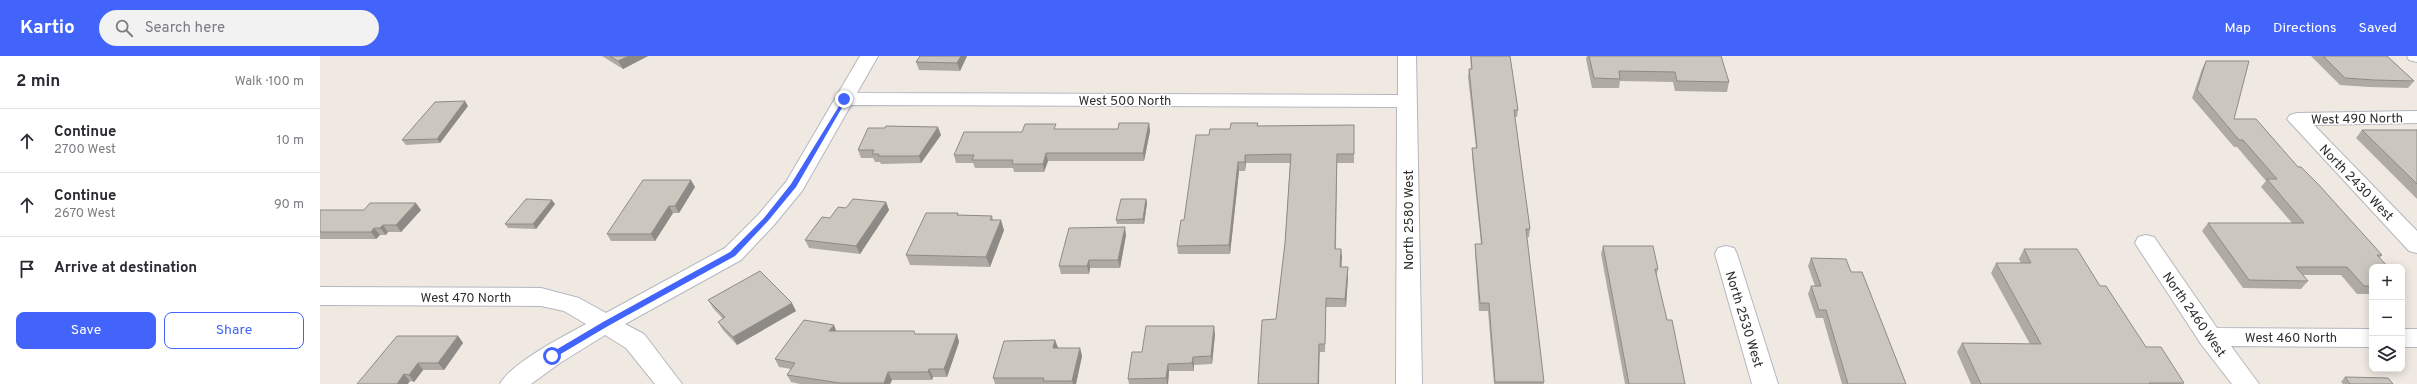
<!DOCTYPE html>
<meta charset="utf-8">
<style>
:root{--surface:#fff;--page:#f2f2f3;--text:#2b2b33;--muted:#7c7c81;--line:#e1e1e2;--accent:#4264fb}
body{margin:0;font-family:Overpass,sans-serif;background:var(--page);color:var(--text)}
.controls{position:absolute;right:12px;bottom:12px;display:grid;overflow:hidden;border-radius:8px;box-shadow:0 2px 10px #0003}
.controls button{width:36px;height:36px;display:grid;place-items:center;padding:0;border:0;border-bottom:1px solid var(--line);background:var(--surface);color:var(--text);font:20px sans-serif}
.stop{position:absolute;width:12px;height:12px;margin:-9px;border:3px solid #4264fb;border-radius:50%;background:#fff}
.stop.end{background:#4264fb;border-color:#fff;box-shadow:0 1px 4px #0008}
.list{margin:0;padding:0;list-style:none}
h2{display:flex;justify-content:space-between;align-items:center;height:52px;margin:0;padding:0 16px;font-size:17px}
h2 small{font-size:13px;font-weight:400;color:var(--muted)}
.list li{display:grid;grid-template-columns:26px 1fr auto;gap:12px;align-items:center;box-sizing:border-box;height:64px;padding:0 16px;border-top:1px solid var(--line)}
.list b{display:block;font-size:15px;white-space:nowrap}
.list p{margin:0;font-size:13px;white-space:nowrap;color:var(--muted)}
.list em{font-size:13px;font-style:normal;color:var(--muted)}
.actions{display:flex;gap:8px;padding:12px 16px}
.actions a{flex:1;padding:9px 0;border:1px solid var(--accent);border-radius:8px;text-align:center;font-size:14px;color:var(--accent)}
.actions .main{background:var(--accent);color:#fff}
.icon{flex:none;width:22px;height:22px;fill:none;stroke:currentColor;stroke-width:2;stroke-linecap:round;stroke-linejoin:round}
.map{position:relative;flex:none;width:2097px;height:328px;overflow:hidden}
header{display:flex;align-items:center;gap:24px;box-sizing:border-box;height:56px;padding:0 20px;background:var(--accent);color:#fff}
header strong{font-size:19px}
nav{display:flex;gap:22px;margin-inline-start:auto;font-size:14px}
.search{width:280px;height:36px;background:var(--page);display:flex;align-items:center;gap:10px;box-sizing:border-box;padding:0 14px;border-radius:22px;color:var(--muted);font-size:15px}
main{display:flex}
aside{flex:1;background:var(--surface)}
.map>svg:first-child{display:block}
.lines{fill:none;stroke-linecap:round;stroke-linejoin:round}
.minor-casing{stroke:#b4b7c1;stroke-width:2}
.minor{fill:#fff;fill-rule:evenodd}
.wall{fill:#afaba4}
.shaded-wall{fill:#8e8b86}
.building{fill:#cbc7bf;stroke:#8e8b86}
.route{fill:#4264fb}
.labels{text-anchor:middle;stroke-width:3;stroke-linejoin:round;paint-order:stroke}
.street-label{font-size:13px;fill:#2e2e2e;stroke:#fff}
</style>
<header>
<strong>Kartio</strong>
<div class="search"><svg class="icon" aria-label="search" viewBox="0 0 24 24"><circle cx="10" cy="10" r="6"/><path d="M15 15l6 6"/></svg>Search here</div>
<nav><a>Map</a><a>Directions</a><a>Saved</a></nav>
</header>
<main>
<aside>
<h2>2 min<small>Walk · 100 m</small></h2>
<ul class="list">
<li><svg class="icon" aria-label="ahead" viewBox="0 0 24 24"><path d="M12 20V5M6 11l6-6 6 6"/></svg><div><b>Continue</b><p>2700 West</p></div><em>10 m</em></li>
<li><svg class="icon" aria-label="ahead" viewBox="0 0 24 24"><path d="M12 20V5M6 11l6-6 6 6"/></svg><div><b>Continue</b><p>2670 West</p></div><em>90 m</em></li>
<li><svg class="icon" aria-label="arrive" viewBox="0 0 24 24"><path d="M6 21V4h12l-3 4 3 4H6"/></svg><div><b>Arrive at destination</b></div></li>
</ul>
<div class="actions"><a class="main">Save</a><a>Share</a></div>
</aside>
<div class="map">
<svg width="2097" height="328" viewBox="0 0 2097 328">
<rect width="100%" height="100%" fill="#efe9e1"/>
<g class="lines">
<!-- minor casing -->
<g class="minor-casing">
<g id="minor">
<path d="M 540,0 L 558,0 L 537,37 L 1078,39 L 1078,0 L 1096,0 L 1102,328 L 1076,328 L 1077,51 L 531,49 L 482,135 L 454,169 L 421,204 L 305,268 L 324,278 L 362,328 L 335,328 L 306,292 L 285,279 L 240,307 L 211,328 L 180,328 C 191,307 244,280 266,268 L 244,255 L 221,250 L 0,249 L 0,231 L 221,232 L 259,242 L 286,257 L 405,192 L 438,159 L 466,126 Z"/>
<polygon points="2087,0 2097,0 2097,6 2089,4"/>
<polygon points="2097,55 2097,67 1994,69 2097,175 2097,197 2089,195 1967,63 1970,59 1977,57"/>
<polygon points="1826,179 1834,181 1897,272 2052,273 2052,291 1911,290 1939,328 1912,328 1881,288 1815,187 1818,181"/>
<polygon points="1406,190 1414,192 1417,198 1458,328 1432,328 1395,198 1398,192"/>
<rect x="2082" y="273" width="15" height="18"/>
</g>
</g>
<!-- minor -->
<use href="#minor" class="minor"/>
</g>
<!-- wall -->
<g class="wall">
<polygon points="282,0 328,0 303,13"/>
<polygon points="600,0 647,0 640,15 599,14 596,6"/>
<polygon points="1150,0 1190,0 1198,54 1197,61 1195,61 1210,173 1209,181 1207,181 1224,328 1174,328 1168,255 1159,255 1155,196 1155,188 1161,188 1152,100 1152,92 1156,92 1148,21 1149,13 1151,13"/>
<polygon points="1267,0 1401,0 1409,26 1407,36 1355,35 1353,26 1300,25 1299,32 1272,32 1266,3"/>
<polygon points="1991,0 2067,0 2094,25 2088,32 2049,31 2020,29"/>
<polygon points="1886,5 1914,63 1978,111 2062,199 2052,211 2052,238 2037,238 2021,219 1983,219 1988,225 1981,233 1923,232 1882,175 1888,167 1972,167 1941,131 1946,125 1917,91 1914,91 1872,42 1882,13"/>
<polygon points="148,50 120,87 86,89 82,84"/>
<polygon points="829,67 830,75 824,105 728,105 724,116 694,116 693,112 655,112 653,107 636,107 634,99 702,76 737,73 798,73"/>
<polygon points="938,67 938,70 1034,69 1034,107 1017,107 1016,193 1021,193 1021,211 1028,220 1026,251 1006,251 1005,296 1000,296 999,328 938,328 956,263 965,187 970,107 926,107 925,115 919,115 910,198 858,198 857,190 889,79 910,73"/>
<polygon points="2097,73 2097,143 2036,82 2042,74 2096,74"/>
<polygon points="621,79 601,107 561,108 560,106 555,106 553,102 541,102 538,94"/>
<polygon points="375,131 359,157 353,157 335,185 291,185 287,178"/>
<polygon points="826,143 827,147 824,168 797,168 796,164"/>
<polygon points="566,146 569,154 540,198 489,192 485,184 510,162 526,152"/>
<polygon points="235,148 216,173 188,172 185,168"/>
<polygon points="0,154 101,154 81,176 68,176 66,179 60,179 56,183 0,183"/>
<polygon points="639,159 672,160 673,164 684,174 670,211 590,209 586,199"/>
<polygon points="806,179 800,212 770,212 769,218 741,218 739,210"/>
<polygon points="1283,190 1338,213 1336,221 1347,264 1365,328 1305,328 1281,198"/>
<polygon points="1704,193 1780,230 1826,291 1864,327 1863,328 1651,328 1637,296 1642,287 1710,288 1671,217 1676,207 1701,207 1699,203"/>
<polygon points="1491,202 1531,216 1586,328 1522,328 1503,262 1496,262 1488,238 1491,230 1495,230 1488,210"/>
<polygon points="388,244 476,255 417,289 403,274 398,266 403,263 393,252"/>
<polygon points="514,269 516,275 594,275 595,278 637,278 639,286 627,321 613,321 612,324 572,324 570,328 480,328 471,326 467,319 471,313 459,311 455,303"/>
<polygon points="895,278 892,308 874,309 874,315 849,315 848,328 809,328 808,323 822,296"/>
<polygon points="138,280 143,287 124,314 103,314 94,326 90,325 37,328"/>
<polygon points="735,284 738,292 760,292 762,300 756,328 675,328 673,322"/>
<polygon points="2025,321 2073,328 2023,328 2021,326"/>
</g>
<!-- shaded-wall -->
<g class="shaded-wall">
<polygon points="309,0 328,0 303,13 298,5"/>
<polygon points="641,0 647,0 640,15 637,7"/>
<polygon points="145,45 148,50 120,87 117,83"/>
<polygon points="829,67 830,75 824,105 823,97"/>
<polygon points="618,71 621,79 601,107 599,100"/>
<polygon points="726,97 728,105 724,116 723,108"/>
<polygon points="925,99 926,107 925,115"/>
<polygon points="918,106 919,115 910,198 909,189"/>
<polygon points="371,124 375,131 359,157 355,150"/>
<polygon points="826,143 827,147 824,168 823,163"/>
<polygon points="232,144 235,148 216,173 213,168"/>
<polygon points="566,146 569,154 540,198 536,190"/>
<polygon points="96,147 101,154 81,176 76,169"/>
<polygon points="349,150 353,157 335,185 331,178"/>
<polygon points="681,164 684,174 670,211 666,201"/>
<polygon points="63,169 68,176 66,179 60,172"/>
<polygon points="805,171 806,179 800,212 798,204"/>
<polygon points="54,172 60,179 56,183 51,176"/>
<polygon points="1021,193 1022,201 1021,220 1020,211"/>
<polygon points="769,204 770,212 769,218 767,210"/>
<polygon points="1028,211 1028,220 1026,251 1025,243"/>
<polygon points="472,247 476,255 417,289 413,281"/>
<polygon points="514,269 517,277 509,275"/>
<polygon points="894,270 895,278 892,308 891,300"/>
<polygon points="637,278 639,286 627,321 624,313"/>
<polygon points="138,280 143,287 124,314 118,307"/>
<polygon points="735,284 738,292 733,292"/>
<polygon points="999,288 999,328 998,328"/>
<polygon points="760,292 762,300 756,328 753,328 752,325"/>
<polygon points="873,301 874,309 874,315 872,307"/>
<polygon points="98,307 103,314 94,326 89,319"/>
<polygon points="848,308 849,315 848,328 847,328 846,322"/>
<polygon points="609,313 613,321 612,324 608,316"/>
<polygon points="568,316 572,324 570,328 564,328 564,327"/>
<polygon points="84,318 90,325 88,328 77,328"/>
</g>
<!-- building -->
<g class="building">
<polygon points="290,0 309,0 298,5"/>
<polygon points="600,0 641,0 637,7 596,6"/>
<polygon points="1151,0 1190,0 1198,54 1194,54 1210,173 1206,173 1224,326 1175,326 1169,247 1160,247 1155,188 1162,188 1152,92 1157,92 1149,13 1152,13"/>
<polygon points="1269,0 1401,0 1409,26 1357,25 1355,16 1299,15 1300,23 1274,22"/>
<polygon points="2003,0 2067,0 2094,25 2054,24 2025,22"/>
<polygon points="1886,5 1929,5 1914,63 1936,63 1978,111 1981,111 1999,129 2062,199 2057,199 2068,211 2052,211 2052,230 2044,230 2027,211 1976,211 1988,225 1929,224 1888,167 1984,167 1947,123 1957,123 1923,84 1919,84 1877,34"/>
<polygon points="145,45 117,83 82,84 115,46"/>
<polygon points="799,67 829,67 823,97 726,97 723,108 692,108 693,104 652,104 654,99 634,99 644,76 702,76 705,68 736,68 734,73 798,73"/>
<polygon points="911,67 938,67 937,70 1034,69 1034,98 1017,98 1015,193 1021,193 1020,211 1028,211 1025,243 1006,242 1005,288 999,288 998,328 938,328 942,264 956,263 965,187 971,98 925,99 925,106 918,106 909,189 857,190 861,164 864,164 876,79 889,79 890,73 910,73"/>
<polygon points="566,70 618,71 599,100 558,100 559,98 552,98 554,94 538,94 548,72 565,72"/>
<polygon points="2042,74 2097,74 2097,128"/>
<polygon points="323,124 371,124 355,150 349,150 331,178 287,178"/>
<polygon points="206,143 232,144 213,168 185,168"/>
<polygon points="533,143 566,146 536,190 485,184 502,161 510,162 518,151 526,152"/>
<polygon points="801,143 826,143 823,163 796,164"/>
<polygon points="50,147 96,147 76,169 63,169 60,172 54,172 51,176 0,176 0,154 44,154"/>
<polygon points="606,157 638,157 637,159 672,160 670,164 681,164 666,201 586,199"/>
<polygon points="805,171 798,204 769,204 767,210 739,210 749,172"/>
<polygon points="1283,190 1333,190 1338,213 1335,213 1347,264 1352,264 1365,328 1309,328"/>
<polygon points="1704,193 1757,193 1780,230 1786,230 1826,291 1841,291 1864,327 1829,327 1830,328 1661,328 1642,287 1721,288 1676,207 1711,207"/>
<polygon points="1491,202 1526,203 1531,216 1542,216 1586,328 1528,328 1506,254 1499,254 1491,230 1501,230"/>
<polygon points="440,215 472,247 413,281 398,266 405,261 388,244"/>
<polygon points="484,264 514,269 509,275 594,275 595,278 637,278 624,313 609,313 608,316 568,316 564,327 520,327 467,319 475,307 455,303"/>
<polygon points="826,270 894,270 891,300 873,301 872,307 848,308 846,322 808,323 812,296 822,296"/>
<polygon points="77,280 138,280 118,307 98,307 89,319 84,318 77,328 37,328"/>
<polygon points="735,284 733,292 760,292 752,325 723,325 724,322 673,322 684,285"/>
<polygon points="2025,321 2068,322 2073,328 2030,328"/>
</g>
<!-- route -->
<polygon class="route" points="524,42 527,43 476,131 448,165 415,200 288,270 234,302 229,302 229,298 283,266 410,196 444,162 471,128"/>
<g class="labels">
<!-- street labels -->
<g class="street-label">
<text x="805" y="49">West 500 North</text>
<text transform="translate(2037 62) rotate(-1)" y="5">West 490 North</text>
<text transform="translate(2037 126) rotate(46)" y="5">North 2430 West</text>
<text transform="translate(1088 164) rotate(-90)" y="5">North 2580 West</text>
<text x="146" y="246">West 470 North</text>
<text transform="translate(1875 258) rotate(55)" y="5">North 2460 West</text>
<text transform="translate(1425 263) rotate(73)" y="5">North 2530 West</text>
<text x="1971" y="286">West 460 North</text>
</g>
</g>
</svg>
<div class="controls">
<button>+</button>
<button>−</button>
<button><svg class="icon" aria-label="layers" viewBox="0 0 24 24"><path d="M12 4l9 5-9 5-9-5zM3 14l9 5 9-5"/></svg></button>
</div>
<div class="stop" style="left:232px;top:300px"></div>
<div class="stop end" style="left:524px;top:43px"></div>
</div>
</main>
